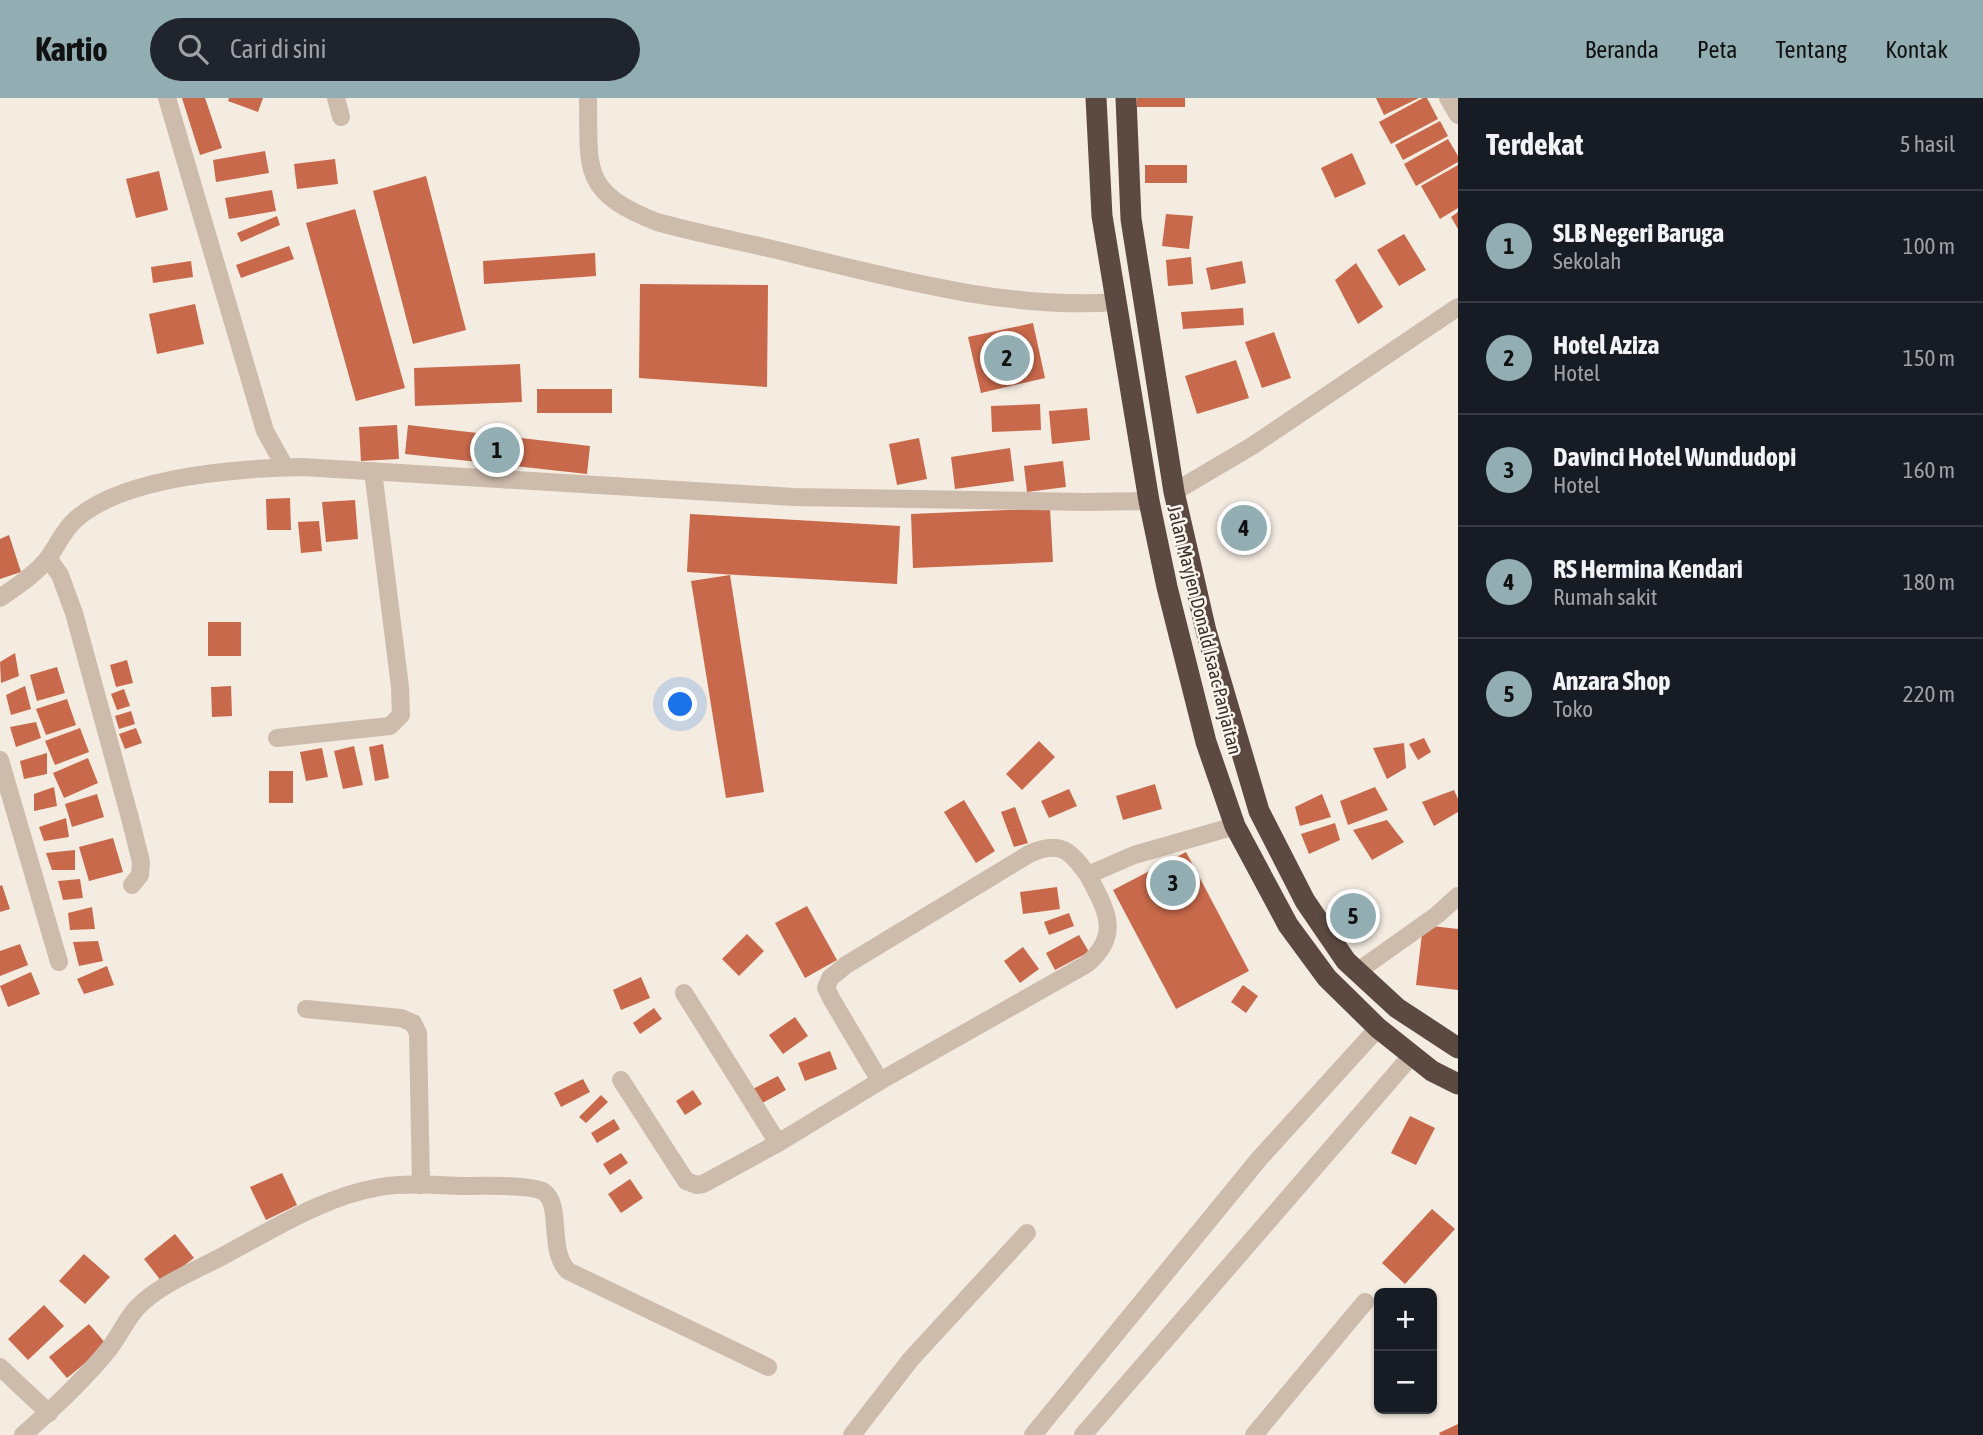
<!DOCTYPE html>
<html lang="id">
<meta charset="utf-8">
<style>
:root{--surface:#171b24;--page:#20242c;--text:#f1f3f6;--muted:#9ea1a6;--line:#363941;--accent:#92aeb2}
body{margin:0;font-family:"Asap Condensed",sans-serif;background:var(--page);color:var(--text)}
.controls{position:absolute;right:21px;bottom:21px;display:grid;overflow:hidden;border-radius:10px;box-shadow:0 2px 5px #0004}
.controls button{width:63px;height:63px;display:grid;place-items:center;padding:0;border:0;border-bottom:2px solid var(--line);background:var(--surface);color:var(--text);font:35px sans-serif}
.you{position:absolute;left:681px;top:607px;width:24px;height:24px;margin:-18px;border:5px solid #fff;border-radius:50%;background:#1a73e8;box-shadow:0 0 0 10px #1a73e833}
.badge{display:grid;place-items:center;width:46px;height:46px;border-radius:50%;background:var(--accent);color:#111;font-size:23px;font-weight:700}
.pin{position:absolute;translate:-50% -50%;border:4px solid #fff;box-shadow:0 2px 7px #0006}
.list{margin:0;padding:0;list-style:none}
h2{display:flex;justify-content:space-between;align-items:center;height:91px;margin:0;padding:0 28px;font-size:30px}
h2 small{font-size:23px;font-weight:400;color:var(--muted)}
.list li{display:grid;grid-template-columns:46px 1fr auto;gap:21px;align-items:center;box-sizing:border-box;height:112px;padding:0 28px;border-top:2px solid var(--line)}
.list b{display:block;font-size:26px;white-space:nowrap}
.list p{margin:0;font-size:23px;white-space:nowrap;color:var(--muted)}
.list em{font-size:23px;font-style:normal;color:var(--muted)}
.icon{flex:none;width:38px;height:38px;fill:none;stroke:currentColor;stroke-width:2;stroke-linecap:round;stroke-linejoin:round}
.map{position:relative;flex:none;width:1458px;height:1337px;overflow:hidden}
header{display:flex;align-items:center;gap:42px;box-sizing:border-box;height:98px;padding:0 35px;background:var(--accent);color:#111}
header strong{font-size:33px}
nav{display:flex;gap:38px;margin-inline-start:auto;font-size:24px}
.search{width:490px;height:63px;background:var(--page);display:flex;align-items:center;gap:18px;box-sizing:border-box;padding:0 24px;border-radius:38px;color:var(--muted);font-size:26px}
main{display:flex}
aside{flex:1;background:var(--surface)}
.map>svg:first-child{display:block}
.building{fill:#c8694b}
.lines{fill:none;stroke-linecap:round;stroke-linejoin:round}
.street{stroke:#cdbbac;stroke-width:18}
.highway{stroke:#5c4a42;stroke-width:21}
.labels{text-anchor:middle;stroke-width:5;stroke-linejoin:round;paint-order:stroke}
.street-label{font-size:19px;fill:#3b302b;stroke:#fbf5ee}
</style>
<header>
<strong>Kartio</strong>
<div class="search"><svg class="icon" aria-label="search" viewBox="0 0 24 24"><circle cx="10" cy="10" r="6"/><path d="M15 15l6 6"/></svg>Cari di sini</div>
<nav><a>Beranda</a><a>Peta</a><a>Tentang</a><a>Kontak</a></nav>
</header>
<main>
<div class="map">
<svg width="1458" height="1337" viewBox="0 0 1458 1337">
<rect width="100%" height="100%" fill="#f4ebe1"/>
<!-- building -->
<g class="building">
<polygon points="182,0 205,0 222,50 200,57"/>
<polygon points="229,0 263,0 258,14 228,3"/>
<rect x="1137" y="0" width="48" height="9"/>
<polygon points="1376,0 1419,0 1384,17"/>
<polygon points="1423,0 1427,0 1438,21 1391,46 1379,24"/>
<polygon points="1440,23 1448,38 1403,62 1395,47"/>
<polygon points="1448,41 1458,58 1458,64 1416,88 1404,66"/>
<polygon points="265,53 269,75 216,84 213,62"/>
<polygon points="1352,55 1366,86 1335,100 1321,70"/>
<polygon points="335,61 338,86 297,91 294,66"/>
<rect x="1145" y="67" width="42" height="18"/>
<polygon points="1458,67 1458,110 1440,121 1421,88"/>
<polygon points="159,73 168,112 136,120 126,81"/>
<polygon points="426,78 466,232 413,246 373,93"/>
<polygon points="272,92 276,113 229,121 225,100"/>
<polygon points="355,111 405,290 356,303 306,125"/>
<polygon points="1458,114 1458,131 1451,119"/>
<polygon points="1166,116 1193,118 1189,151 1162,148"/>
<polygon points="277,118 280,127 241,144 237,135"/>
<polygon points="1404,136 1426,172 1399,188 1377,152"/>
<polygon points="289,148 294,161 241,180 236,167"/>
<polygon points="595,155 596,178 484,186 483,163"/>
<polygon points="1191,159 1193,186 1168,188 1166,162"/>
<polygon points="191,163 193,179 153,185 151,169"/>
<polygon points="1242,163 1246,185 1211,192 1206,170"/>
<polygon points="1356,165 1383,209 1358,226 1335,182"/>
<polygon points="640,186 768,187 767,289 639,280"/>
<polygon points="195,206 204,246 157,256 149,216"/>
<polygon points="1243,210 1244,227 1183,231 1181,214"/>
<polygon points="1033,225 1045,280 981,295 968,239"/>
<polygon points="1274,234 1291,280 1262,290 1245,244"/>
<polygon points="1236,262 1249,300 1197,316 1185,278"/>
<polygon points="520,266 522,304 415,308 414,270"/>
<rect x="537" y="291" width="75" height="24"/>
<polygon points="1040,306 1041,332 992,334 991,308"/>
<polygon points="1087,310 1090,342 1052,346 1049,313"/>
<polygon points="397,327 399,361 361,363 359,329"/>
<polygon points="408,327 590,348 587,376 405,356"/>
<polygon points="919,340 927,381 897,387 889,346"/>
<polygon points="1010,350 1014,383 955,391 951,359"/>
<polygon points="1063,363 1066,389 1027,394 1024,368"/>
<polygon points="290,400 291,432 267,432 266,401"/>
<polygon points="355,402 358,441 326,444 322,404"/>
<polygon points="1050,410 1053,464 913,470 911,416"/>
<polygon points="690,416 900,428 897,486 687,474"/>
<polygon points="319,423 322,453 301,455 298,424"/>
<polygon points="9,437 21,474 0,481 0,441"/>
<polygon points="730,477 764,694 726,700 691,483"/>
<rect x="208" y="524" width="33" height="34"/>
<polygon points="15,555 19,578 1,585 0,564"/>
<polygon points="127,562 133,585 116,589 110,567"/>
<polygon points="57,569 65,595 37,603 30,577"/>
<polygon points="25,588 31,611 11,617 6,597"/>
<polygon points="231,588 232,618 212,619 211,589"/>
<polygon points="124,591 130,608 117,612 111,596"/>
<polygon points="67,601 76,627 46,637 36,611"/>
<polygon points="131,613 135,626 119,631 115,618"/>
<polygon points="36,624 41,640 16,649 10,629"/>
<polygon points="80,630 89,654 55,667 45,643"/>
<polygon points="136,630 142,645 125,651 119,636"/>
<polygon points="1424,640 1431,654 1418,662 1409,646"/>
<polygon points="1039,643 1055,659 1022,692 1006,676"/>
<polygon points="1404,645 1406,670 1387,681 1373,650"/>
<polygon points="383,646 389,680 375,683 369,649"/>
<polygon points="354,648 363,687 343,691 334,653"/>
<polygon points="322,650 328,679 306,683 300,654"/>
<polygon points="47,655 47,676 24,681 20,663"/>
<polygon points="88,660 98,685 64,700 53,675"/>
<rect x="269" y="673" width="24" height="32"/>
<polygon points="1155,686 1162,711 1123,722 1116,698"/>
<polygon points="54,689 57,708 34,713 34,696"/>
<polygon points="1375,689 1388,712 1348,727 1340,703"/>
<polygon points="1069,691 1077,708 1049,720 1041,703"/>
<polygon points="1454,692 1458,701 1458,714 1434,728 1422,704"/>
<polygon points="97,696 104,719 72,729 65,706"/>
<polygon points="1322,696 1331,719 1300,728 1295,709"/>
<polygon points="964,702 995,753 976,765 944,714"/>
<polygon points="1015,709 1028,745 1014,749 1001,714"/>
<polygon points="66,720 69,739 44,743 39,729"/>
<polygon points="1387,722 1404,744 1372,762 1353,732"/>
<polygon points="1335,725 1340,742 1309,756 1301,736"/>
<polygon points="113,740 123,774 89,783 79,749"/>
<polygon points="75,752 75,772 52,772 46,755"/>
<polygon points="1186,754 1249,873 1176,911 1113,792"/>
<polygon points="80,781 83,800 63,802 58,783"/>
<polygon points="2,787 10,811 0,814 0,788"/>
<polygon points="1057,789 1060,811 1023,816 1020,794"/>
<polygon points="807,808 837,862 805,880 775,825"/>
<polygon points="92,809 95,831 70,832 68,815"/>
<polygon points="1069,815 1074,828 1049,837 1044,824"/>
<polygon points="1423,827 1458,831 1458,892 1416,887"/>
<polygon points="747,836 764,853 739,878 722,861"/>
<polygon points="1079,837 1089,854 1055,872 1046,855"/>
<polygon points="98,843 103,863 79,868 73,844"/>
<polygon points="20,846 28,867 0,878 0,853"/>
<polygon points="1023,849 1039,871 1020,885 1004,863"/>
<polygon points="107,868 114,887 84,896 77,881"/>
<polygon points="31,874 40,896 8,909 0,888"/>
<polygon points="641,879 650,900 621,912 613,892"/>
<polygon points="1243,887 1258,898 1246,915 1231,904"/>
<polygon points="654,910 662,921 640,936 633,925"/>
<polygon points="795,919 808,938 783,956 769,937"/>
<polygon points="830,953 837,971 805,983 798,965"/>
<polygon points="778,978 786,992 759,1007 751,992"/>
<polygon points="583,981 590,994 561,1009 554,995"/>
<polygon points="693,992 702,1006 685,1017 676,1003"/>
<polygon points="601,997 608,1004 586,1025 579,1019"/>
<polygon points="1410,1018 1435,1030 1416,1067 1391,1055"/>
<polygon points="614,1021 620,1031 597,1045 591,1035"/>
<polygon points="621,1055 628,1065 610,1077 603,1066"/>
<polygon points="282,1075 297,1107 266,1122 250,1089"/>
<polygon points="630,1081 643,1100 621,1115 608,1096"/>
<polygon points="1432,1111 1455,1131 1405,1186 1382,1165"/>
<polygon points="175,1136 194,1160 162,1184 144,1161"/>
<polygon points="84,1156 110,1179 85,1206 59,1183"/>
<polygon points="44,1207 64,1228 28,1262 8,1241"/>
<polygon points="89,1226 107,1247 67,1280 49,1259"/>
<polygon points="1458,1326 1458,1337 1440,1337 1439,1335"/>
</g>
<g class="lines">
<!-- street -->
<g class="street">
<polyline points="167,0 265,333 285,369"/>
<polyline points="336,0 341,19"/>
<path d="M 588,0 C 589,73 581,94 657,124 C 703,137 751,145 797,157 C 900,182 1011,212 1117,204"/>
<polyline points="1448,0 1458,17"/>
<polyline points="1174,394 1252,348 1458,209"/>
<polyline points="48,460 60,477 74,515 130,720 141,764 140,777 132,787"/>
<path d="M 0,500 C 17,488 36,476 49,459 C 59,444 66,428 81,417 C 131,378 241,370 303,369 L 793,399 L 1084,404 L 1149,403"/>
<polyline points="277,640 390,628 401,617 400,589 373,373"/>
<polyline points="0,662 59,864"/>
<polyline points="1358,873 1437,817 1458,798"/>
<polyline points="684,895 778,1045"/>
<polyline points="306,911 401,920 413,925 418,935 421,1087"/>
<path d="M 621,982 L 686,1083 L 697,1087 L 703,1086 L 778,1045 L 880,983 L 1087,866 C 1122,836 1106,812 1088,777 L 1134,757 L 1235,728"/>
<path d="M 880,983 L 832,902 L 826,890 L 830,880 L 846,867 L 1029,756 C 1061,742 1069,752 1088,777"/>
<polyline points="0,1269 49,1315"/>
<path d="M 23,1337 C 54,1310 83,1283 109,1251 C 121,1236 128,1216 143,1204 C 166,1184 194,1173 221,1159 C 272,1132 322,1099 380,1089 C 406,1085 434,1087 460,1088 C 477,1088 532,1086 544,1094 C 563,1108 547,1151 568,1173 L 768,1269"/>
<polyline points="852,1337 911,1261 1027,1135"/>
<polyline points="1033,1337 1259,1061 1378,930"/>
<polyline points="1083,1337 1412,957"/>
<polyline points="1254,1337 1365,1204"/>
</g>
<!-- highway -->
<g class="highway">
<polyline points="1096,0 1102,118 1149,403 1167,489 1206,644 1235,728 1288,827 1327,880 1378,930 1432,973 1458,986"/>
<polyline points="1126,0 1131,121 1174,394 1206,533 1259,713 1305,803 1346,863 1397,910 1458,950"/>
</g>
</g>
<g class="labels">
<!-- street labels -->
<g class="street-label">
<text transform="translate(1205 532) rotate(76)" y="7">Jalan Mayjen Donald Isaac Panjaitan</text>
</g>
</g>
</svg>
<div class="controls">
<button>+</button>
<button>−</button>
</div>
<div class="you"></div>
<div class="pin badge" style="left:497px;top:352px">1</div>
<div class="pin badge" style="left:1007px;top:260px">2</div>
<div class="pin badge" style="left:1173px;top:785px">3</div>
<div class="pin badge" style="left:1244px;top:430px">4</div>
<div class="pin badge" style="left:1353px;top:818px">5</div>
</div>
<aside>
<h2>Terdekat<small>5 hasil</small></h2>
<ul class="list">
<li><span class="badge">1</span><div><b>SLB Negeri Baruga</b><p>Sekolah</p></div><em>100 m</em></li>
<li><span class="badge">2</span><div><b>Hotel Aziza</b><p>Hotel</p></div><em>150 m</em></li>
<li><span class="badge">3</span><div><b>Davinci Hotel Wundudopi</b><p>Hotel</p></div><em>160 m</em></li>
<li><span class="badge">4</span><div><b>RS Hermina Kendari</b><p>Rumah sakit</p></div><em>180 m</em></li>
<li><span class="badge">5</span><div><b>Anzara Shop</b><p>Toko</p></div><em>220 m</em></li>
</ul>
</aside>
</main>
